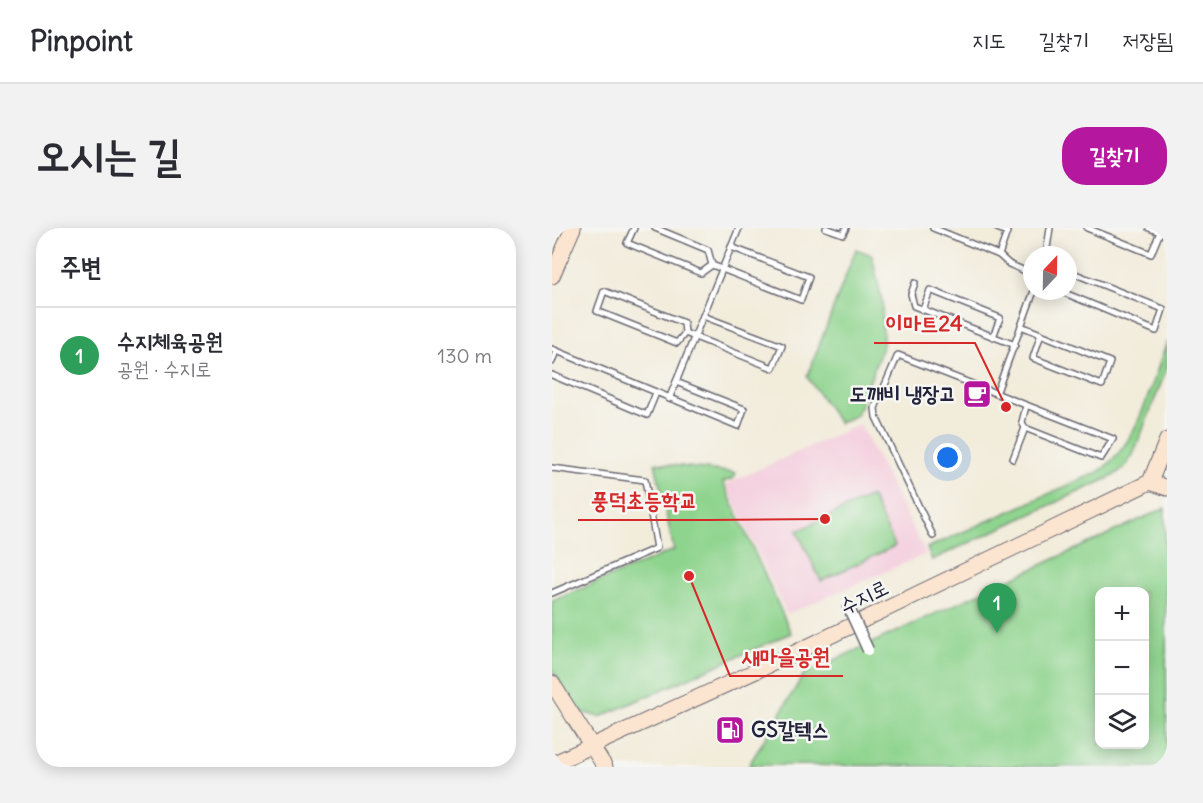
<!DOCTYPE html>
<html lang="ko">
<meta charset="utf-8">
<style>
:root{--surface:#fff;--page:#f2f2f3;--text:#2b2b33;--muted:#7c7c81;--line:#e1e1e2;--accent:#b5179e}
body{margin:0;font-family:Delius,"Poor Story",sans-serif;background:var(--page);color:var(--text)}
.controls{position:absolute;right:18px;bottom:18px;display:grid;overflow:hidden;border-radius:12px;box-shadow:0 3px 15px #0003}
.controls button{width:54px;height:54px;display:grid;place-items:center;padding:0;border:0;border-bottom:2px solid var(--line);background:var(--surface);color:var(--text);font:30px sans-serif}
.compass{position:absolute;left:471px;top:18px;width:54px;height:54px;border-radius:50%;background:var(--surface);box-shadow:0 3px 15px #0003;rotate:22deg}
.you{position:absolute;left:396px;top:230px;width:21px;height:21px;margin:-15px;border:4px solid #fff;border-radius:50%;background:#1a73e8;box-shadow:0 0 0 9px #1a73e833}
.badge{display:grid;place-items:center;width:39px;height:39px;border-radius:50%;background:var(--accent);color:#fff;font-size:20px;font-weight:700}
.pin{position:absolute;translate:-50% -50px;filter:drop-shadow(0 2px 3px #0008)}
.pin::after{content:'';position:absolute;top:32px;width:21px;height:18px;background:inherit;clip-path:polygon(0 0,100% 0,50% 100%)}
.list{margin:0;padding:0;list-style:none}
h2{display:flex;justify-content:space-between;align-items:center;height:78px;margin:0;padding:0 24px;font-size:26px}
h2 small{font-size:20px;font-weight:400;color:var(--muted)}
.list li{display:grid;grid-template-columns:39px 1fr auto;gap:18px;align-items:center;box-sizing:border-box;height:96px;padding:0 24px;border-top:2px solid var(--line)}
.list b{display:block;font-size:22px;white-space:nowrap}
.list p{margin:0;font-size:20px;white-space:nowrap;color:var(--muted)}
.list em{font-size:20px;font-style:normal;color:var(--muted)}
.icon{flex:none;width:33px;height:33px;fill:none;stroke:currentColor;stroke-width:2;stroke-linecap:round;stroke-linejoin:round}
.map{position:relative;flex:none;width:615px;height:539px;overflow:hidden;border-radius:24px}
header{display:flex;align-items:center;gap:36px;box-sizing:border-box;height:84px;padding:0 30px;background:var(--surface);border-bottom:2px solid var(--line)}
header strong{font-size:28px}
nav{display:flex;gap:33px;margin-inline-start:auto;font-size:21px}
.intro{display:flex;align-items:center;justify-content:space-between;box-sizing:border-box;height:144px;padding:0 36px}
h1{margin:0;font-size:42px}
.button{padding:15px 27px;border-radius:24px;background:var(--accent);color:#fff;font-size:21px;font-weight:700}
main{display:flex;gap:36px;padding:0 36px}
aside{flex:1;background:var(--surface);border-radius:24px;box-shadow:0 3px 15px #0003}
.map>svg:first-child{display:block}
.built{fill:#f4cfde}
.green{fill:#8fd48e;stroke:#587b64;stroke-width:1.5;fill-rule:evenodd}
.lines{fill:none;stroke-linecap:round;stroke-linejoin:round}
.lane-casing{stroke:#6b6973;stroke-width:8}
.secondary-casing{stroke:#6b6973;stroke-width:17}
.lane{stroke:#fff;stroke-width:5}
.secondary{stroke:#fce5d0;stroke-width:15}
.street-bridge-casing{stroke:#6b6973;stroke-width:13;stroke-linecap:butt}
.street-bridge{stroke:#fff;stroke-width:10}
.labels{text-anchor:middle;stroke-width:5;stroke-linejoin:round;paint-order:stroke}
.poi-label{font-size:21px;font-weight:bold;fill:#22223b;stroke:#f6f6f2;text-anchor:end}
.street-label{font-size:21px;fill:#22223b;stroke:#f6f6f2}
.leader{fill:none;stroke:#d62828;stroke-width:2}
.callout-dot{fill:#d62828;stroke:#f6f6f2;stroke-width:2}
.callout-label{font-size:22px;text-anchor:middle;font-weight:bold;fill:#d62828;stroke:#f6f6f2;stroke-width:5;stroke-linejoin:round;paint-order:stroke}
</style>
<header>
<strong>Pinpoint</strong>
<nav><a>지도</a><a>길찾기</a><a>저장됨</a></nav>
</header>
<div class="intro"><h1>오시는 길</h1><a class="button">길찾기</a></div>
<main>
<aside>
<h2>주변<small></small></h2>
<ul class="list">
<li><span class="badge" style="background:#2e9e5b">1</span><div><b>수지체육공원</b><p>공원 · 수지로</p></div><em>130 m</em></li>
</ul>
</aside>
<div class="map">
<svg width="615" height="539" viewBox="0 0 615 539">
<rect width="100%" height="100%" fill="#f6f6f2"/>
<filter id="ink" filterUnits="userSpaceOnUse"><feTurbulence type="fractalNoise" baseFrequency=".0167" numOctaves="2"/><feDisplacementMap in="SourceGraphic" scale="12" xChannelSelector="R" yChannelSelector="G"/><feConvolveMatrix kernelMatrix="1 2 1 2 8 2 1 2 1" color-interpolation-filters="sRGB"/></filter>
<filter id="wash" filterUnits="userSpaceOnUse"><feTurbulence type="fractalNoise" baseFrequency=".008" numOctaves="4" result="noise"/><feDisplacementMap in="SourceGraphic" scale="24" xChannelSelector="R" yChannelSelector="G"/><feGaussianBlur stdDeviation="1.35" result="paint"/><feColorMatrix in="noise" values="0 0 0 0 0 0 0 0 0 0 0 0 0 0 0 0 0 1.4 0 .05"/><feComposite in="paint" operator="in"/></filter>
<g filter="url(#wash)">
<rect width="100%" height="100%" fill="#f2ecdb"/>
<!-- built -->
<polygon class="built" points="308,196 374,326 235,386 174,256"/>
<!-- green -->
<g class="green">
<polygon points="304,21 320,27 330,73 331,117 305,187 287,195 255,149"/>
<path d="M 615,114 L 615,140 L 581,227 L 573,239 L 561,248 L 380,332 L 375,320 L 546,244 C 587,217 598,158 615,114 Z"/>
<polygon points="103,235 184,245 182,250 171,254 239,405 48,489 26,483 0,441 0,373 122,322"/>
<polygon points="319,268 343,318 269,353 245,303"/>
<path d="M 613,280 L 615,539 L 197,537 L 252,446 ZM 548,364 L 592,364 L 592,516 L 548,516 Z"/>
</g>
</g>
<g filter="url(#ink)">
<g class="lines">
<!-- lane casing -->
<g class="lane-casing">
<g id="lane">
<polyline points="82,0 75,15 149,45 160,37"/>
<polyline points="103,0 156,22 160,37"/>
<polyline points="274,0 291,6 294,0"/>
<polyline points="381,0 447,27 457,36 480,46"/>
<polyline points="445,0 455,4 447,27"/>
<polyline points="535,0 599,26 608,4 597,0"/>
<polyline points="494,27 498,0"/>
<polyline points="160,37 249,72 257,49 179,19"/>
<polyline points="363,55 359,66 362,78 463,117"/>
<polygon points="52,63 132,95 133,105 125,115 45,83"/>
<polyline points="508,63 604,103 611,81 516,43"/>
<polyline points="371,82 378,62 448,90 441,109"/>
<polyline points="469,98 558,134 550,157 481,130 489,106"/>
<polyline points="133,105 221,140 230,118 151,88"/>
<polyline points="0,121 186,198 192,181 124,154"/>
<polyline points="0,134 4,123"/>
<polyline points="0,147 95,187 104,165"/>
<polyline points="444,166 482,63"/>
<polyline points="117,171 187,0"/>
<polyline points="461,231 473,200"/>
<polyline points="0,240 93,252 105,320 0,365"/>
<polyline points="381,308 324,189 323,180 346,127 561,211 549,230 473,200 470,194 474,178"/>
</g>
</g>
<!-- secondary casing -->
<g class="secondary-casing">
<g id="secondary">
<polyline points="0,48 21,0"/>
<polyline points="598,254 615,260"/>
<polyline points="0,455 53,539"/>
<polyline points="0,536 228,432 598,254 615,212"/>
</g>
</g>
<!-- lane -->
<use href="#lane" class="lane"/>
<!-- secondary -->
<use href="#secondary" class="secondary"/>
<!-- street-bridge casing -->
<g class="street-bridge-casing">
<polyline id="street-bridge" points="295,376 316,422"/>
</g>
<!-- street-bridge -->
<use href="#street-bridge" class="street-bridge"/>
</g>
</g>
<!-- icons -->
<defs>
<g id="cafe-square" transform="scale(1.5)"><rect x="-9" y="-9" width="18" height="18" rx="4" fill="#b5179e" stroke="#f6f6f2"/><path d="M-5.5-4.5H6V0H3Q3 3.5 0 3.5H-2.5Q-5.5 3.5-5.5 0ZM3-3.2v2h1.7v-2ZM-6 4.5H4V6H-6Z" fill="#fff"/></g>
<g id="fuel-square" transform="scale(1.5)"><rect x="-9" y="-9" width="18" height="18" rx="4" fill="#b5179e" stroke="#f6f6f2"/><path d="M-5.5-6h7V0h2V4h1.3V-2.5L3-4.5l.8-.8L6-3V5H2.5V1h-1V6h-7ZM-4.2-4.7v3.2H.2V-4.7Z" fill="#fff"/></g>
</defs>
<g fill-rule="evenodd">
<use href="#cafe-square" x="425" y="166"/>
<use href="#fuel-square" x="178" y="502"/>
</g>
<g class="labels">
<!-- poi labels -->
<g class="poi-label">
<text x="404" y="173">도깨비 냉장고</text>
<text x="199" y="509" text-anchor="start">GS칼텍스</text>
</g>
<!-- street labels -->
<g class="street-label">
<text transform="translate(312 369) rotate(-26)" y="7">수지로</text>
</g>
</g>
<!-- callouts -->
<path class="leader" d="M454 179L423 115H322M273 291L157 292H26M137 348L178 448H291"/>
<g class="callout-dot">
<circle cx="454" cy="179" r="6"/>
<circle cx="273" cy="291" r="6"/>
<circle cx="137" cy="348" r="6"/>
</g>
<g class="callout-label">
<text x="372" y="103">이마트24</text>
<text x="92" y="280">풍덕초등학교</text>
<text x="234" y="436">새마을공원</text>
</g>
</svg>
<div class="controls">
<button>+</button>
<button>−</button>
<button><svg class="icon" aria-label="layers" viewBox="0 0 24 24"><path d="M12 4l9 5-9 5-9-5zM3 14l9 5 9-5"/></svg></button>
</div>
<svg class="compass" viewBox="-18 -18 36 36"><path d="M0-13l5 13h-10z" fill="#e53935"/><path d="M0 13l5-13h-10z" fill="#7c7c81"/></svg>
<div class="you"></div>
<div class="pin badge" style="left:445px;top:405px;background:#2e9e5b">1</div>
</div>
</main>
